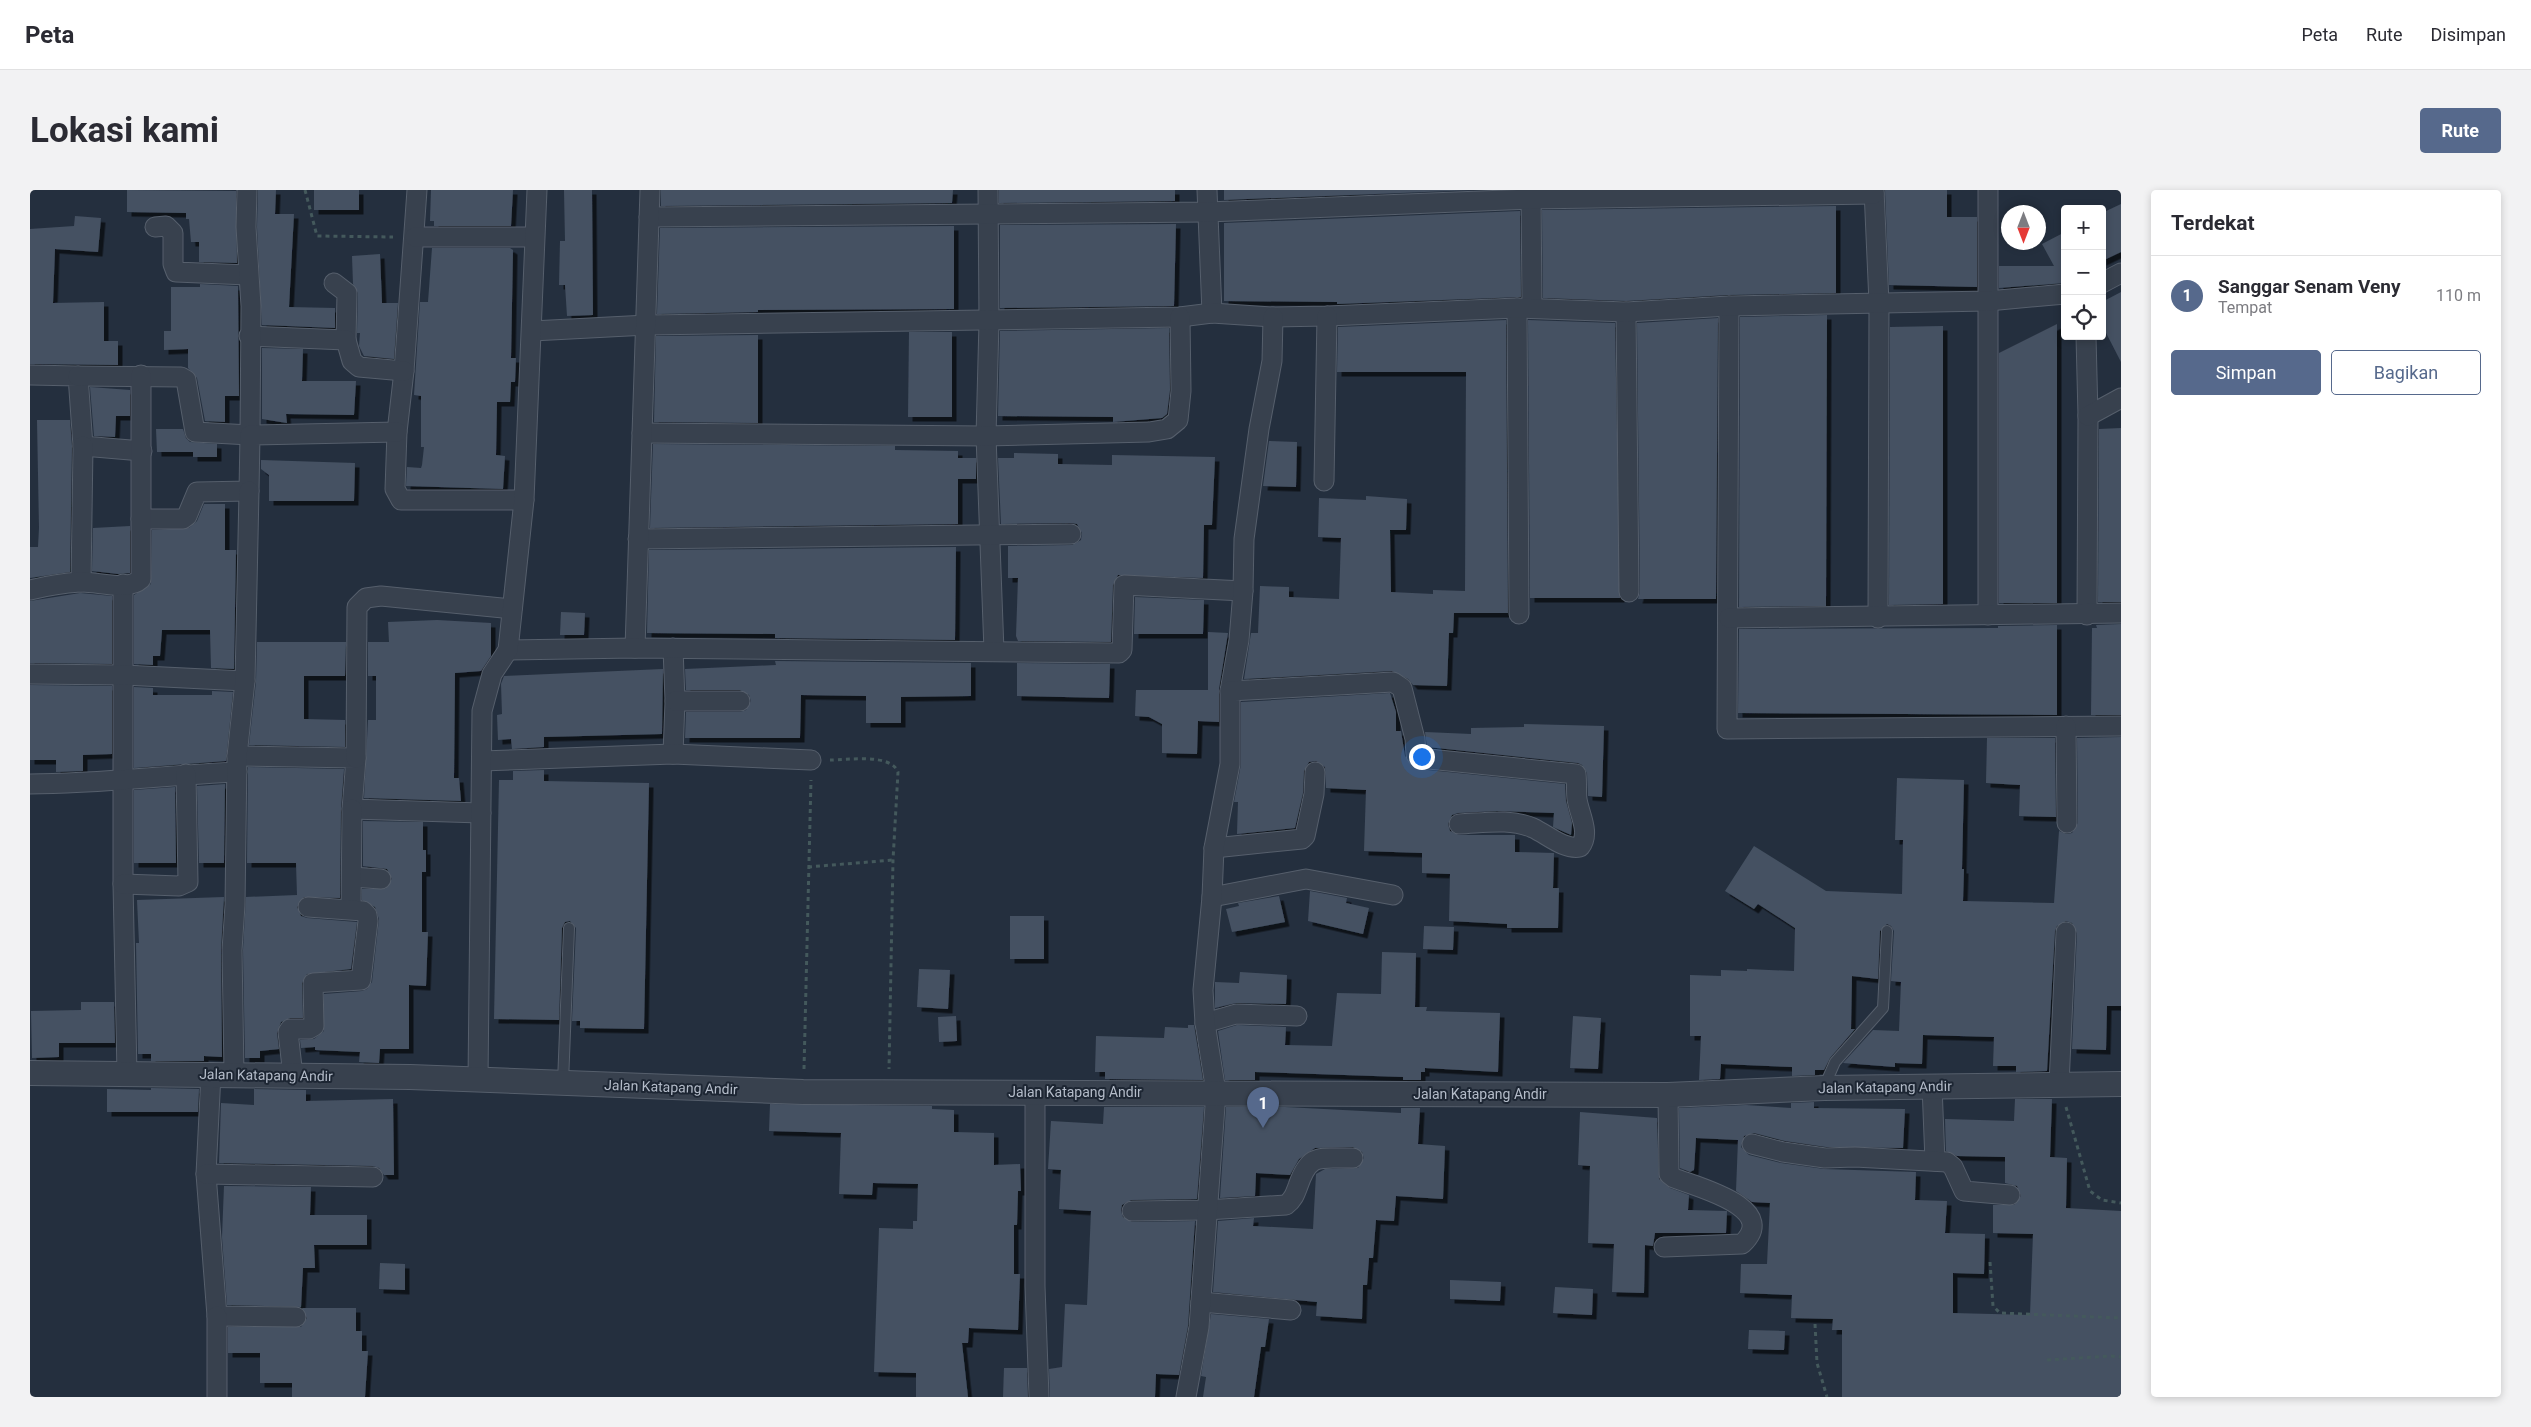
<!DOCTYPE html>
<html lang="id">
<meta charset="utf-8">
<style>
:root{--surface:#fff;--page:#f2f2f3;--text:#2b2b33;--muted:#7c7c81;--line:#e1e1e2;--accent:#56698c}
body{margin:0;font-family:Roboto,sans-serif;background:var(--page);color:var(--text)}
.controls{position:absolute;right:15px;top:15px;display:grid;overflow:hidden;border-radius:5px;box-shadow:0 2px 8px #0003}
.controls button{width:45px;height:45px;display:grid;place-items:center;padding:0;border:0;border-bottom:1px solid var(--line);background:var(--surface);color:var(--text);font:25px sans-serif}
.compass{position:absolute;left:1971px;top:15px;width:45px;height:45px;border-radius:50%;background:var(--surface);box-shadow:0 2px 8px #0003;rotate:180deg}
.you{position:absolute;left:1391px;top:566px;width:18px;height:18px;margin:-12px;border:4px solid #fff;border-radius:50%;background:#1a73e8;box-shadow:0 0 0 8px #1a73e833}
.badge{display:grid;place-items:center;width:32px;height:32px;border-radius:50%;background:var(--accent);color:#fff;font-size:16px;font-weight:700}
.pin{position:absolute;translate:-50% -41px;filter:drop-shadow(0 1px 2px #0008)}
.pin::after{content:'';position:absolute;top:26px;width:18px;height:15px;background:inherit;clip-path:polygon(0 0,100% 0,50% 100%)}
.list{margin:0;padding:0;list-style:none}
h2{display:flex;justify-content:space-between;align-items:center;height:65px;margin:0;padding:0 20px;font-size:21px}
h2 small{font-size:16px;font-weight:400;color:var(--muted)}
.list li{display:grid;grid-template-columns:32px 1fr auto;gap:15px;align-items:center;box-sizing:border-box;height:80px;padding:0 20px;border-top:1px solid var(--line)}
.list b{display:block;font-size:19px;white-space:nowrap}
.list p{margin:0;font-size:16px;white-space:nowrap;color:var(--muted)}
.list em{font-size:16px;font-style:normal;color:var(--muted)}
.actions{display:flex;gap:10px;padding:15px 20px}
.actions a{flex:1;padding:11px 0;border:1px solid var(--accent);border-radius:5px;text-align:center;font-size:18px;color:var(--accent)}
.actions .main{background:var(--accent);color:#fff}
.icon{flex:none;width:28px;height:28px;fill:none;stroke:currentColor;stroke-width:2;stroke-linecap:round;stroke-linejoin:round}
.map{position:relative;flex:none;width:2091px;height:1207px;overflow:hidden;border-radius:5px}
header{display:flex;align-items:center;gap:30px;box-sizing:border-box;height:70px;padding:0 25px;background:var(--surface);border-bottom:1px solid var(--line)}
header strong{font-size:24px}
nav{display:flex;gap:28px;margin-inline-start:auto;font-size:18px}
.intro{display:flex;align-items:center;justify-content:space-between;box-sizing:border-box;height:120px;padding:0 30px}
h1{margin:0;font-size:35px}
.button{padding:12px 22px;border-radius:5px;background:var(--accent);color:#fff;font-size:18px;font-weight:700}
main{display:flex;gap:30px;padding:0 30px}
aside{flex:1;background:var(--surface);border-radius:5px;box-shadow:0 2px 8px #0003}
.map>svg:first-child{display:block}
.building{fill:#455162;filter:url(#shadow)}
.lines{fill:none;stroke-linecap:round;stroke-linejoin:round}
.service-casing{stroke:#565f6c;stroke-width:12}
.minor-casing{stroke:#565f6c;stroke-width:21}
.tertiary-casing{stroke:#565f6c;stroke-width:26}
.path{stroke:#44595c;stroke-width:3;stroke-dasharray:4 4;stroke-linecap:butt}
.service{stroke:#38414e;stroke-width:10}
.minor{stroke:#38414e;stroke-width:19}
.tertiary{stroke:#38414e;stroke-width:24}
.labels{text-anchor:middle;stroke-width:4;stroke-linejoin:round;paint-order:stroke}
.street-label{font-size:14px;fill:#b4bcc9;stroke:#1d2633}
</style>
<header>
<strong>Peta</strong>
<nav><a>Peta</a><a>Rute</a><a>Disimpan</a></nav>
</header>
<div class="intro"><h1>Lokasi kami</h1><a class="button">Rute</a></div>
<main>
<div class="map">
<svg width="2091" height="1207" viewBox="0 0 2091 1207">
<defs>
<filter id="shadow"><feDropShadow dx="4.5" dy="4.5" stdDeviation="0" flood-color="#0009"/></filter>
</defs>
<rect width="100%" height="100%" fill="#242f3e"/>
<!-- building -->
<g class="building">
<polygon points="97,0 206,1 207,73 169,72 169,52 161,52 159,29 156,29 156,23 97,22"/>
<polygon points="228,0 246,0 245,24 264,24 259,117 305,118 305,138 232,135 227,37"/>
<rect x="284" y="0" width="45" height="20"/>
<polygon points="401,0 483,0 481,36 404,36 404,31 400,31"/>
<polygon points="534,0 562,0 563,125 537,126 535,95 529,95 530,51 535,51"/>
<polygon points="631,0 923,0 922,13 631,16"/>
<polygon points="969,0 1145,0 1145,11 969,13"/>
<polygon points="1194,0 1444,0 1194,10"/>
<polygon points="1855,0 1917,0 1917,27 1947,27 1947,97 1859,95"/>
<polygon points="2091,14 2091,62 2072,71 2072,23"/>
<polygon points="1806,16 1806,103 1698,105 1596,111 1513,108 1512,20"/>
<polygon points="1490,21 1491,107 1307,114 1307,112 1194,111 1194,33"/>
<polygon points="45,26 71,28 68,62 25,59 23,113 74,112 74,151 88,151 88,175 0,174 0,39 44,36"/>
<polygon points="1146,34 1144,116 970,118 970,35"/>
<polygon points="924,36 924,119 728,120 728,122 627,124 630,38"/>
<polygon points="2035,42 2035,93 1969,98 1969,76 2024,76 2012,54"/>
<polygon points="402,58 480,58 483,60 481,168 486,168 485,192 481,192 480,212 467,212 466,265 475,266 473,299 376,296 377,277 391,278 392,275 394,257 391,257 391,206 384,205 390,112 398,112"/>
<polygon points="350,64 352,113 368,113 364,169 334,166 329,156 330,143 327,143 328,103 323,94 322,66"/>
<polygon points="170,94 208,96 209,206 195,206 195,232 175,231 167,188 158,178 158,159 134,160 134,141 141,141 141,97 170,97"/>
<polygon points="2091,102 2091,172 2072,135 2072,112"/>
<polygon points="1797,125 1796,416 1709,417 1710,127"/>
<polygon points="1688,128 1686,409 1608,409 1610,402 1607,133"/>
<polygon points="1476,130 1478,423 1424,423 1423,443 1419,443 1417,496 1383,495 1378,489 1362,481 1214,489 1221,443 1228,443 1230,396 1259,397 1259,407 1309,409 1311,348 1288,347 1289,308 1336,310 1336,306 1377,309 1376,340 1360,340 1361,402 1403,404 1403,400 1435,401 1436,182 1307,182 1308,137"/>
<polygon points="1498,130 1585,133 1590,408 1500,408"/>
<polygon points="2027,134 2027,413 1969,413 1969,163"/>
<polygon points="1913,136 1913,414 1859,415 1860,137"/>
<polygon points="1139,138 1140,200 1137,224 1132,228 1083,232 1083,227 968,226 970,141"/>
<polygon points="879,142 922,142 922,227 878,227"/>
<polygon points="728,145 728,233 624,232 626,146"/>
<polygon points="232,158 273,159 272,191 326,191 324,225 256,224 257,233 232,229"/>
<polygon points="60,197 100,200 100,226 86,226 85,247 64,246"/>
<polygon points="7,230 40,230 42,256 40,382 0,388 0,357 8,357 9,338"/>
<polygon points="2091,238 2091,412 2068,412 2069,239"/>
<polygon points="126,239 153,239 156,248 160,252 187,254 187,267 163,267 163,262 127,262"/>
<polygon points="1239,251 1267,252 1266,297 1233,296"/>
<polygon points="623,254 865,256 865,260 928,261 928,268 946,268 946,289 928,289 928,334 620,338"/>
<polygon points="984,263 1028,264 1028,274 1082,275 1082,265 1185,267 1182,335 1174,335 1173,388 1088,385 1083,395 1081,452 988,451 986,446 988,388 978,388 978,356 1042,355 1051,350 1052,343 1047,334 1041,333 971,334 968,268 984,268"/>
<polygon points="231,270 325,273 324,311 239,311 239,285 231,279"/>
<polygon points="174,314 195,314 195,360 206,360 204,479 181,478 180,440 132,440 130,466 123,466 123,475 104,474 104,405 121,394 122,340 159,338 167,331"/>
<polygon points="100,336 100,383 88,384 62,381 63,338"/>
<polygon points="926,357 925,450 745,448 745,444 617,443 619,360"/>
<polygon points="50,403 82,406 82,474 0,473 0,411"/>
<polygon points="1105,407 1174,410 1173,444 1104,444"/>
<polygon points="531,422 555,423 554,445 530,445"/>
<polygon points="407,430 461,433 461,466 451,481 425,483 424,588 429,588 431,611 334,608 338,530 346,530 346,486 338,486 338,452 359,452 358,432"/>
<polygon points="2091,434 2091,525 2061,525 2062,438 2067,438 2066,435"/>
<polygon points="2027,435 2027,525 1708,523 1709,439 1968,438 1968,436"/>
<polygon points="1178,442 1198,443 1189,499 1189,532 1168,531 1167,564 1132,563 1132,534 1119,527 1105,526 1106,500 1178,500"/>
<polygon points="227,452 316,452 315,486 274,486 274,529 315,530 315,557 219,555 226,492"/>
<polygon points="745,471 941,473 941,506 871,507 871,533 836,533 836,506 771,505 770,548 655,548 656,522 710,522 716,520 721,511 719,505 710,500 656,500 655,479 746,475"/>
<polygon points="987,473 1080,474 1079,508 987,506"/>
<polygon points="633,479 632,544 514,547 514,557 482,559 481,549 468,550 467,525 472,524 471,494 474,486"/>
<polygon points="0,495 82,496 82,564 53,565 53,581 26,582 26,570 0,570"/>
<polygon points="104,497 123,498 123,505 182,505 182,501 203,502 196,571 104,578"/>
<polygon points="1360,503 1366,522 1366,541 1371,541 1375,566 1382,576 1388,579 1535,594 1536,611 1542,633 1541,645 1523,637 1524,623 1467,621 1428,623 1422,625 1418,634 1420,641 1429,645 1485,645 1485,662 1524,663 1523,698 1529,698 1528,738 1477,738 1477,734 1419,731 1420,684 1392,683 1392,663 1334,661 1336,600 1296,598 1295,577 1286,571 1279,572 1274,581 1273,603 1265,638 1207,644 1208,612 1204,612 1211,574 1211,512"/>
<polygon points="1494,534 1574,536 1572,607 1558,606 1557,583 1552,575 1548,573 1397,557 1395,542 1441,544 1441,538 1494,537"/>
<polygon points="2091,547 2091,816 2077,816 2076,860 2042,859 2047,743 2042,733 2036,731 2027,736 2025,741 2017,881 1986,882 1986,876 1963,876 1964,847 1893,845 1892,874 1865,873 1865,877 1813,873 1843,840 1869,841 1871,792 1861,791 1864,741 1861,736 1857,734 1850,741 1848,789 1822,786 1821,839 1825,839 1800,868 1794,880 1785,880 1785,885 1762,886 1762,877 1691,874 1690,889 1669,890 1671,846 1660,846 1660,785 1691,786 1691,780 1717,781 1717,779 1764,781 1765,738 1728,714 1724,719 1695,701 1724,656 1796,701 1872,704 1873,650 1865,650 1867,588 1934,590 1932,679 1934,679 1933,711 2024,713 2029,641 2037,644 2042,643 2048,633 2047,548"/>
<polygon points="1957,548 2025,548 2026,627 1989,626 1990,595 1956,593"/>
<polygon points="218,577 314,579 311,619 310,708 274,707 267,717 271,726 277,728 327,732 321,779 277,784 272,793 273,828 260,828 251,832 247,843 249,859 230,861 230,868 215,868 213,760 216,707 267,705 266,673 217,673"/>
<polygon points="514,580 514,591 619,593 614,839 550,838 550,831 542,831 546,738 540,731 535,732 532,738 529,830 464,829 469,590 483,590 483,581"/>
<polygon points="195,594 194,673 169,673 167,596"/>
<polygon points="145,597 146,673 104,673 104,600"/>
<polygon points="333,631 393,632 393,660 396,660 396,682 392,682 392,742 398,742 396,796 379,795 379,859 350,859 349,873 329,872 330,862 285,860 285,857 271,858 270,850 284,849 294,841 294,804 332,801 337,799 342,792 349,729 345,717 332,710 332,699 355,699 362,689 357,679 333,676"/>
<polygon points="1280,701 1317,708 1316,713 1339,718 1333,744 1278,731"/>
<polygon points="1249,706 1255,732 1202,742 1196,719 1209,716 1208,713"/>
<polygon points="194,707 191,760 192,867 174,866 174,871 121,871 121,864 108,864 106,753 109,753 107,710"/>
<rect x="980" y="726" width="34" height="43"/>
<polygon points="1394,736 1424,737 1423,760 1393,759"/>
<polygon points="1352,762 1386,763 1385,817 1397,817 1396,821 1470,823 1468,882 1395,878 1395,882 1391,882 1391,890 1373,890 1373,887 1225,882 1225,890 1195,890 1188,841 1207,835 1256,837 1255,855 1302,856 1307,803 1351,804"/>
<polygon points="889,779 920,780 918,819 887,817"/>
<polygon points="1210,782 1257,785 1256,814 1206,813 1185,818 1185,792 1209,793"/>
<polygon points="51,812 84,812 85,853 29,853 29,867 2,868 1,821 51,820"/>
<polygon points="926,826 927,851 909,852 908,827"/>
<polygon points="1543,826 1571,828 1568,879 1540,878"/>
<polygon points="1158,835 1164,835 1173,890 1075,889 1075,882 1065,882 1066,846 1134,848 1135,837 1158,838"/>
<polygon points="121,898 169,899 168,922 77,922 77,899 121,900"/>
<polygon points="224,899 276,900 276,911 363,909 364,985 354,985 349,978 343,976 189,973 191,913 224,915"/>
<polygon points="1985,909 2022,909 2020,967 2037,968 2036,1018 2091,1021 2091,1207 1812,1207 1812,1140 1802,1140 1803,1129 1761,1128 1762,1105 1710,1103 1711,1074 1737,1074 1740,1013 1722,1012 1706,1001 1708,950 1666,948 1664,980 1660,982 1650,978 1649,918 1716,915 1761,918 1761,913 1784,912 1784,918 1875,919 1873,958 1796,957 1755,951 1724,943 1714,946 1711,957 1719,965 1751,973 1794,979 1886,982 1885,1010 1917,1011 1915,1043 1955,1044 1954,1084 1923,1083 1923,1123 2000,1125 2003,1044 1963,1043 1963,1015 1984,1015 1991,1006 1987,996 1975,993 1975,967 1927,966 1916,961 1915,929 1984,931"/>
<polygon points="740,914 902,916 902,919 924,920 924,942 964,943 964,975 990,974 991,1001 988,1001 987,1035 984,1035 984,1084 990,1084 988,1140 939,1138 938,1153 932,1153 938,1207 886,1207 886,1183 844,1182 849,1038 883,1039 883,1031 887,1031 888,994 843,993 842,1005 809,1004 811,943 739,941"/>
<polygon points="1074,917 1174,917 1167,1009 1101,1010 1092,1015 1091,1021 1093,1027 1102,1032 1165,1031 1158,1136 1149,1185 1126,1184 1125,1207 1020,1207 1019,1179 1032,1177 1035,1114 1057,1115 1061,1021 1029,1019 1031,980 1018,979 1021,931 1073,934"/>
<polygon points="1196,917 1255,917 1371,923 1371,918 1390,918 1388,954 1415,956 1413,1009 1366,1006 1364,1031 1346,1030 1343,1068 1339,1068 1337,1095 1333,1095 1332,1129 1286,1126 1287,1112 1183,1102 1188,1031 1224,1028 1223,1036 1283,1039 1286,984 1295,979 1328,978 1334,968 1332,962 1323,957 1285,958 1269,969 1260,985 1226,983 1225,1006 1190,1008"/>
<polygon points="1550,922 1627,928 1629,989 1640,998 1659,1005 1658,1020 1697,1021 1696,1043 1625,1043 1623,1056 1615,1055 1614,1103 1582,1102 1584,1054 1558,1053 1560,976 1548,975"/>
<polygon points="194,996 281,997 280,1025 337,1025 337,1055 284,1055 285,1078 273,1078 271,1117 197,1115 192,1047"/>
<polygon points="350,1073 375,1074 375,1100 349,1099"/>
<polygon points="1420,1090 1471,1092 1470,1111 1420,1109"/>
<polygon points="1525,1097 1563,1099 1562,1125 1523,1123"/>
<polygon points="272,1118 326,1118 326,1141 332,1141 332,1161 338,1161 335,1207 262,1207 262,1193 230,1193 230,1163 198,1163 198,1137 271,1137 277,1128"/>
<polygon points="1181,1124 1239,1129 1235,1157 1231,1157 1224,1207 1173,1207 1176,1187 1171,1186"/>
<polygon points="1719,1140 1755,1141 1754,1160 1718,1159"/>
<polygon points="974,1178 997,1178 998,1207 973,1207"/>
</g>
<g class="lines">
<!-- service casing -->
<g class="service-casing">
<g id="service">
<polyline points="533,893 539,738"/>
<polyline points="1794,897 1805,872 1853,818 1857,741"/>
</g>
</g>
<!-- minor casing -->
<g class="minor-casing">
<g id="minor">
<polyline points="387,0 374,181 367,242 365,299 371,310 494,310"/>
<polyline points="958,0 959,132 956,246 964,461"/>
<polyline points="1177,0 1182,123"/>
<polyline points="1501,0 1502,118"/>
<polyline points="1844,0 1849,113 1848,428"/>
<polyline points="1958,0 1958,425"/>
<polyline points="619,27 1177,22 1500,9 1844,4"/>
<polyline points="125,37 136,36 143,43 143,74 146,82 218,85"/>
<polyline points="385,47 504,47"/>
<polyline points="304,93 317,103 316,150"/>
<polyline points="2072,93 2091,83"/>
<polyline points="1699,116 1697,539 2091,536"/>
<polyline points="1487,118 1489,424"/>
<polyline points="1596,122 1599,402"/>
<polyline points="502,141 617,135 1150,127 1182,123 1243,127 1297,126 1487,118 1596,122 1699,116 1958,111 2035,104"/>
<polyline points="219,146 316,150 322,171 329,177 374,181"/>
<polyline points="2056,146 2058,226 2057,425"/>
<polyline points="0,185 48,186 53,256 112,261"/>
<polyline points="48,186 151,187 156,190 165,242 220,245 221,116 216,37 217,0"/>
<polyline points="2058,226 2091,208"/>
<polyline points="612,243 956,246 1119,242 1137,239 1148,230 1151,201 1150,127"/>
<polyline points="1294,291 1297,126"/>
<polyline points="111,329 153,329 157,326 167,302 219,301 220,245 367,242"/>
<polyline points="608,349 1041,344"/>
<polyline points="51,392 53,256"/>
<polyline points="93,394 93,694 97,884"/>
<path d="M 0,400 C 16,396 34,393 50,392 C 67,391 97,402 111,389 L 111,185"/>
<polyline points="1699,428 2091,423"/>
<polyline points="605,458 620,0"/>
<polyline points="643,458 645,511 643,564"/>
<polyline points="478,460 605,458 1089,463 1092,460 1094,395 1213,401"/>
<polyline points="0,484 94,485 215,491"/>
<polyline points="1200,501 1209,450 1213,401 1214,349 1229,239 1242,171 1243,127"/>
<polyline points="645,511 710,511"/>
<polyline points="2036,536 2037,633"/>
<polyline points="207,566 326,568 322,619 451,623"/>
<polyline points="326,568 327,417 336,408 351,406 482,419"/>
<polyline points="452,571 643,564 781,570"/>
<path d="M 0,594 C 69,594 137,585 207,582"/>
<polyline points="1184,658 1272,649 1275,646 1284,604 1285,582"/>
<polyline points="322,687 351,689"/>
<polyline points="93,694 149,696 158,692 156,584"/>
<polyline points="1182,707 1276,689 1363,705"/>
<polyline points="321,719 322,619"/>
<polyline points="1175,833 1206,824 1267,826"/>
<polyline points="181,884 176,984 187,1126 266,1127"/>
<polyline points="204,884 202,760 205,715 207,566 215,491 219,301"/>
<polyline points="263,886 258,842 260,839 279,839 284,836 283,793 331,790 338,731 337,725 333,721 278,717"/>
<polyline points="448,890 452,521 462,484 478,460 494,310 507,0"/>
<polyline points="2029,894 2036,742"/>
<polyline points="1902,896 1905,971"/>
<polyline points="1005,902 1005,1096 1009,1207"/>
<polyline points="1722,954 1753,962 1795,968 1825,967 1917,972 1923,977 1934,1001 1980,1005"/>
<polyline points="176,984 343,987"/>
<path d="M 1102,1021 L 1176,1020 L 1256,1015 C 1263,1010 1265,1004 1268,996 C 1280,961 1290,969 1323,968"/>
<path d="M 1634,1057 L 1712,1054 C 1751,1018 1667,997 1644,988 L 1639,984 L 1638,905"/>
<polyline points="1171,1112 1261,1120"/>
<polyline points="187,1207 187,1126"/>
<path d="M 1156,1207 L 1169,1137 L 1186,902 L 1175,833 L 1173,800 L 1182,707 L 1184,658 L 1200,574 L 1200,501 L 1363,492 L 1372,498 L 1385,549 L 1386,565 L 1389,568 L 1546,584 C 1547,593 1546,601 1547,609 C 1549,624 1561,643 1550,657 C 1534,660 1518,645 1503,638 C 1480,628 1454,633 1429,634"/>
</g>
</g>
<!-- tertiary casing -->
<g class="tertiary-casing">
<polyline id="tertiary" points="0,883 380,887 773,902 1638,905 1794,898 2091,894"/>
</g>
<!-- path -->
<g class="path">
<polyline points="275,0 287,46 363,47"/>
<path d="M 800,570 C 817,570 861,563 868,582 L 863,670 L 859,879"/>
<polyline points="778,677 863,670"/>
<polyline points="774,879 781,590"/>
<polyline points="2036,917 2060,1001 2072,1010 2091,1013"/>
<polyline points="1960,1072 1963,1116 1970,1123 2091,1128"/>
<polyline points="1785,1134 1787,1173 1797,1207"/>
<polyline points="2017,1170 2080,1166 2091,1167"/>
</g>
<!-- service -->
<use href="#service" class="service"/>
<!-- minor -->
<use href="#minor" class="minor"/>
<!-- tertiary -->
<use href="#tertiary" class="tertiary"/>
</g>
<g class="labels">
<!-- street labels -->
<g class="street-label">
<text transform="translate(236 885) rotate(1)" y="5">Jalan Katapang Andir</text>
<text transform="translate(641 897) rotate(2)" y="5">Jalan Katapang Andir</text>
<text transform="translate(1855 897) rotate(-1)" y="5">Jalan Katapang Andir</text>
<text x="1045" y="907">Jalan Katapang Andir</text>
<text x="1450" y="909">Jalan Katapang Andir</text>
</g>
</g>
</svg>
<div class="controls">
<button>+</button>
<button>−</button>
<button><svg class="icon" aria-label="locate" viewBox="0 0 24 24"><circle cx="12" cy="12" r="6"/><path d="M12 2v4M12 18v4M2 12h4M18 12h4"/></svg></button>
</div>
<svg class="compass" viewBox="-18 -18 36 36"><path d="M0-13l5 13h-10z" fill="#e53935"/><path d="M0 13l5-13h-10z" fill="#7c7c81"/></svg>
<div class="you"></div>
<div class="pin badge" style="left:1233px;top:938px">1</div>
</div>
<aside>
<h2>Terdekat<small></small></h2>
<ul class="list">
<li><span class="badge">1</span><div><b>Sanggar Senam Veny</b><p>Tempat</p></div><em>110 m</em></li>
</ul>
<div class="actions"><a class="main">Simpan</a><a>Bagikan</a></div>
</aside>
</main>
